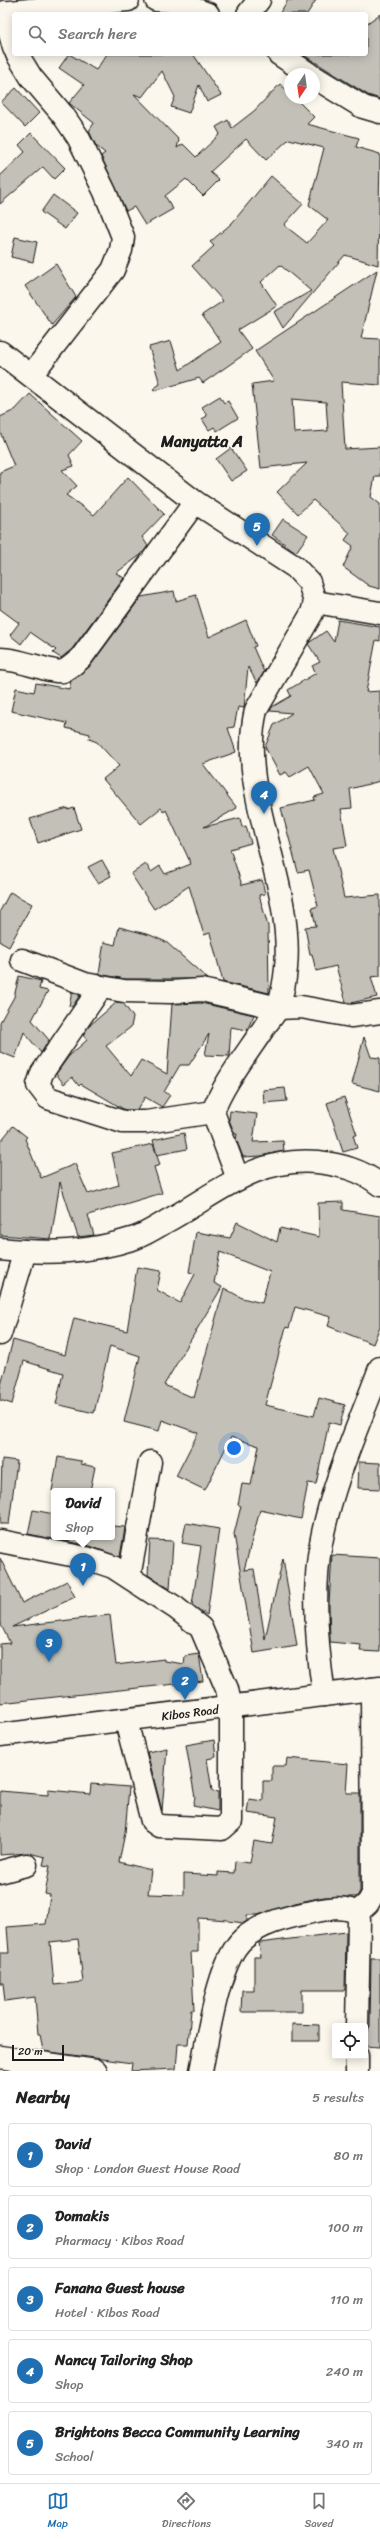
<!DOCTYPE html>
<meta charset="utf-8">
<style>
:root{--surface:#fff;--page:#f2f2f2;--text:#222;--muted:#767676;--line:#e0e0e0;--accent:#1f6fb2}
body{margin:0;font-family:Sriracha,sans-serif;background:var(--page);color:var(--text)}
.controls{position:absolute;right:12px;bottom:12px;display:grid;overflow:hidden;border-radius:4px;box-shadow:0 2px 10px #0003}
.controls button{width:36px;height:36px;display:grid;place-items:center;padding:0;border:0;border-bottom:1px solid var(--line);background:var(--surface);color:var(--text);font:20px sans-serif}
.compass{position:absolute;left:284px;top:68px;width:36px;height:36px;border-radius:50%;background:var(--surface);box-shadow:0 2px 10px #0003;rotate:193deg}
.scale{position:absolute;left:12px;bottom:10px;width:52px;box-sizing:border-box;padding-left:4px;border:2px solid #1c1c1c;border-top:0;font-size:11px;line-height:14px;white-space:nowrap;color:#1c1c1c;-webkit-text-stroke:3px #fbf7ec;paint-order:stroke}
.you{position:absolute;left:234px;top:1448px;width:14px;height:14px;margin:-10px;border:3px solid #fff;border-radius:50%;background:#1a73e8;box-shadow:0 0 0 6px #1a73e833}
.badge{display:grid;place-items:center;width:26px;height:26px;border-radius:50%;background:var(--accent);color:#fff;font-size:13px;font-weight:700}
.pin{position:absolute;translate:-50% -33px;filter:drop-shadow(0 1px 2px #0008)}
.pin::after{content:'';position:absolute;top:21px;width:14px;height:12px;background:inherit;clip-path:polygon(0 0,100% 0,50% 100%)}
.popup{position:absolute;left:51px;top:1488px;width:64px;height:52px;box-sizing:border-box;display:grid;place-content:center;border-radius:4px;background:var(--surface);filter:drop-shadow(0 1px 3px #0005);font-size:13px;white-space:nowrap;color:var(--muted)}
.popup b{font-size:15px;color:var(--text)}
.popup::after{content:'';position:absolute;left:50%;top:100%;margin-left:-8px;border:8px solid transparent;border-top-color:var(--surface)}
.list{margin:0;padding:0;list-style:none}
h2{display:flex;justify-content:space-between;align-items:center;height:52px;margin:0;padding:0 16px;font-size:17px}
h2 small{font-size:13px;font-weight:400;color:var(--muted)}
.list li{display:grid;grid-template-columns:26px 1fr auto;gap:12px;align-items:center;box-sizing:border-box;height:64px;margin:0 8px 8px;padding:0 8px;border:1px solid var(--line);border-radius:4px}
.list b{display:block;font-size:15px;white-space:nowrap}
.list p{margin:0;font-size:13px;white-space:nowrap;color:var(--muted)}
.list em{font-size:13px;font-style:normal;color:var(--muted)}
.icon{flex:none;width:22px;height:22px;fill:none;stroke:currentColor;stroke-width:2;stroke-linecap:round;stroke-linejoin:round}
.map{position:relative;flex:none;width:380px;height:2071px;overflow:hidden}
.search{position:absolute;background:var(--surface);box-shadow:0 2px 10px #0003;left:12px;right:12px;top:12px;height:44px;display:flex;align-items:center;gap:10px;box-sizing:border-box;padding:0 14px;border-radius:4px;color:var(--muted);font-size:15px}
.sheet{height:412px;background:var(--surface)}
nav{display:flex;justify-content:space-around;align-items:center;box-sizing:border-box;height:56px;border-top:1px solid var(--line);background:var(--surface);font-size:11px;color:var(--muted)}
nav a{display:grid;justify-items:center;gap:2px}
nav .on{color:var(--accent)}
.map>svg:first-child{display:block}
.building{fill:#c3c0b8;stroke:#1c1c1c;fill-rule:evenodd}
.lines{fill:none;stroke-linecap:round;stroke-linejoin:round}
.minor-casing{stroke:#1c1c1c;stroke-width:25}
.major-casing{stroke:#1c1c1c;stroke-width:25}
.minor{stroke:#fbf7ec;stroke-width:22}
.major{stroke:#fbf7ec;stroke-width:22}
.labels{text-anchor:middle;stroke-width:3.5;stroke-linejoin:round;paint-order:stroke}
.street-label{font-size:12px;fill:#1c1c1c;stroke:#fbf7ec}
.district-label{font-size:16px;font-weight:bold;fill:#1c1c1c;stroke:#fbf7ec}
</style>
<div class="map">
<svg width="380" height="2071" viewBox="0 0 380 2071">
<rect width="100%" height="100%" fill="#fbf7ec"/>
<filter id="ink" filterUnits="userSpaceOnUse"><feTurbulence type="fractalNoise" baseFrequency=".025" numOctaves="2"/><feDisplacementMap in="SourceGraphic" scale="8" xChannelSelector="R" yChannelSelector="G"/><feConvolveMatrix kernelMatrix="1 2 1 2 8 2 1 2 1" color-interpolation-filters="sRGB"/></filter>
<g filter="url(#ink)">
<!-- building -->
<g class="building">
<polygon points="288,0 316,0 307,14 279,14"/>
<polygon points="380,14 380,99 368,95 302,54 366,54 366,24"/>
<polygon points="69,54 96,70 107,54 193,54 221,95 207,102 199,85 189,113 171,107 175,97 162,71 142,97 134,94 179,140 177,148 183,144 196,157 220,134 216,127 228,120 232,128 254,111 280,84 290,93 290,98 295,98 314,117 307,124 359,138 356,147 380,154 378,265 345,255 283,328 274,312 311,291 280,265 261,282 277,306 238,330 252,349 203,383 199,378 154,391 153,389 160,384 149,347 171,341 180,370 221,342 202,315 223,301 192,266 214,246 210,242 232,223 271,176 303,204 284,225 307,243 328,220 309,205 324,148 289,139 266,160 246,139 210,172 219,180 203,196 186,179 165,196 173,209 145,225 134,207 126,211 101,156 105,153 96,146 89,131 94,123 69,103 84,85 59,68"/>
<polygon points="16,88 39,113 25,127 1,102"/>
<polygon points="31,133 65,168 54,179 43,167 0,204 0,176 25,152 19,145"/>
<polygon points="53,195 77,213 65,229 41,212"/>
<polygon points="15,237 37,242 33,262 11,257"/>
<polygon points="56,264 76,297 52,325 25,286"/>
<path d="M 377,270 L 361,338 L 380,339 L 380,385 L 341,382 L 345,449 L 380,447 L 380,476 L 375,476 L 371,497 L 380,504 L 380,589 L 369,586 L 343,567 L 353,546 L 345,540 L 350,533 L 313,500 L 298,514 L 277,492 L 307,463 L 261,468 L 252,384 L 274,381 L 255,351 ZM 292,399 L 326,402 L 328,431 L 294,433 Z"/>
<polygon points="30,394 82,441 69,455 74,466 62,470 77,486 66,495 94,515 128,477 164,514 142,537 148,546 142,554 116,573 124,578 72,649 61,658 53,653 56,650 30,632 21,644 10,635 19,623 0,609 0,472 14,466 0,432 0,417 15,410"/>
<polygon points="220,396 224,403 228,401 238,418 217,431 214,427 209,430 202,419 207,416 202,407"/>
<polygon points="231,448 247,471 231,481 216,459"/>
<polygon points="283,519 308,535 296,552 272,535"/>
<polygon points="174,591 176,601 196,595 209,637 246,620 256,646 253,647 264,672 257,683 248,667 244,708 238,707 234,727 228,728 236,752 203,764 237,808 204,827 240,818 242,827 246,826 251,843 230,849 242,885 262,880 265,894 259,895 268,926 269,993 223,982 210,933 204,935 189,886 154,909 131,874 146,864 151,872 160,866 165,874 191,864 166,810 164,812 161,808 141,824 103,779 119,766 97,742 89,739 90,734 66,728 67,723 11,711 16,688 34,692 36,683 69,689 71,681 91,665 141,597"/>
<polygon points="338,620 380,627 380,641 376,640 366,692 380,691 380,781 350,789 352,808 341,809 347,846 333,848 344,898 380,895 380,976 371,977 377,997 351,1003 346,1002 336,966 316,971 312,954 310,954 305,927 316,926 312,908 318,906 309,870 298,872 281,808 315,800 314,797 324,794 309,766 290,777 286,772 280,775 265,747 274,725 292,713 270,711 272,707 291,696 288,690 316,673 312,666 320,662 308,644 310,642 326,631 334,642"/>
<polygon points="68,808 68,810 74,808 81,829 38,843 30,819"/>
<polygon points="102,860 111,876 98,883 88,867"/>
<polygon points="10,892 32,904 9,947 0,942 0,911"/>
<polygon points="119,927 150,935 166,942 208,979 125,979 99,974 104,942 115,945"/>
<polygon points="19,976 41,981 39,989 48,991 32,1020 49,1040 41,1053 24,1032 15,1058 0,1052 0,1022 14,997"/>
<polygon points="72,992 80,995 72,1007 69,1006"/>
<polygon points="117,1002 123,1003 133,1017 131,1027 106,1046 131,1076 141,1060 167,1074 172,1004 201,1003 254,1015 247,1030 231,1027 229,1056 205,1055 209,1034 189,1065 180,1065 164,1092 170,1095 162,1107 145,1097 137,1110 125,1110 81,1084 79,1086 72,1077 64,1084 56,1074 69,1056 87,1040 83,1035 89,1026"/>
<polygon points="364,1037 371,1057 380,1058 380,1091 352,1084"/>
<polygon points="285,1088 287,1101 264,1103 263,1090"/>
<polygon points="344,1097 357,1135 353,1135 357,1148 343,1152 327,1103"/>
<polygon points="230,1111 257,1114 253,1142 283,1141 284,1151 261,1156 243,1157 236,1139 237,1134 235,1134 229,1120"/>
<polygon points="13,1126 27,1137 25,1139 41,1178 75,1164 88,1194 119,1185 112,1153 153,1144 160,1165 154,1167 162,1193 88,1215 94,1235 78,1237 60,1182 51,1239 0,1235 0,1142"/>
<polygon points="184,1133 187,1149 157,1155 153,1140"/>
<path d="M 343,1202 L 343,1210 L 380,1216 L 380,1326 L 373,1344 L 328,1326 L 331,1317 L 295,1307 L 289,1328 L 286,1327 L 265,1405 L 314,1416 L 319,1398 L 345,1405 L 340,1425 L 329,1422 L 316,1484 L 308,1483 L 301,1519 L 260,1510 L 244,1570 L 254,1569 L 265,1639 L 283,1558 L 297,1646 L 254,1653 L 234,1534 L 241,1506 L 238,1505 L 242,1484 L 251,1485 L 259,1446 L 231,1437 L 205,1490 L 176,1476 L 198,1433 L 162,1420 L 159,1431 L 124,1422 L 140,1356 L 110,1346 L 94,1413 L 56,1404 L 63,1373 L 24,1361 L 12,1404 L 0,1400 L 0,1389 L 13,1340 L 65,1355 L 74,1318 L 127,1331 L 137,1267 L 161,1271 L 157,1290 L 180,1303 L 195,1274 L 189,1272 L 196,1232 L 230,1238 L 237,1222 L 277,1242 L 280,1228 L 319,1237 L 318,1203 ZM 220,1252 L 270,1272 L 262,1303 L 242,1298 L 224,1288 L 194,1398 L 164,1385 L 222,1287 L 214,1283 Z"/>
<polygon points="58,1457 81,1461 81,1464 95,1467 90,1491 52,1491"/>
<polygon points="2,1459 17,1461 9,1524 0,1524"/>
<polygon points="359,1462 380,1463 380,1489 358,1488"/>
<polygon points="33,1510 54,1514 54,1539 28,1534"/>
<polygon points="186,1523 219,1529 207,1615 192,1605 201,1546 182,1543"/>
<polygon points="112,1526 125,1527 120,1557 90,1546 55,1539 55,1537 112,1537"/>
<polygon points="150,1540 173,1541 170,1589 148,1575"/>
<polygon points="332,1555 380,1558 380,1652 360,1651 361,1645 330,1642 329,1604"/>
<polygon points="0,1558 22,1603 67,1581 75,1597 12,1627 110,1615 116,1665 164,1659 164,1661 184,1664 185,1656 199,1654 203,1681 0,1703 0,1644 10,1643 0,1623"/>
<polygon points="214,1740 216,1757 207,1759 212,1791 218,1792 218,1811 193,1806 195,1798 186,1745"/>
<polygon points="167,1748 162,1811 147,1752"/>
<path d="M 287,1758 L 348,1764 L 346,1793 L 360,1793 L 360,1891 L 358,1895 L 356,1897 L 324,1897 L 295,1903 L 258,1915 L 247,1915 L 247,1921 L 244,1923 L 228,1921 L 228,1920 L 198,1918 L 198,1952 L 191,1952 L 194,2010 L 191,2010 L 188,2044 L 178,2044 L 176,2069 L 131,2071 L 132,2063 L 43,2051 L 40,2034 L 38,2034 L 35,1997 L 5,2001 L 3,1983 L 0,1983 L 0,1953 L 9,1953 L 7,1927 L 46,1924 L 50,1895 L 45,1894 L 50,1866 L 43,1865 L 45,1857 L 29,1853 L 0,1855 L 0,1791 L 48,1795 L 48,1790 L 90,1794 L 91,1784 L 129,1787 L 125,1833 L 119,1862 L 151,1870 L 148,1894 L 184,1895 L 184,1874 L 218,1876 L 218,1872 L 234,1873 L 235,1861 L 250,1863 L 254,1841 L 272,1844 L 277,1817 L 247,1813 L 249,1799 L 263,1801 L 263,1781 L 272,1781 L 272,1766 L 286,1766 ZM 78,1939 L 83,1982 L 54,1985 L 50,1942 Z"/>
<polygon points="346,1932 345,1990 302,1990 302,2012 241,2012 242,1990 254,1990 254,1957 261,1957 259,1943"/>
<polygon points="371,1958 380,1958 380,2047 365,2046 366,2034 370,2026"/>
<polygon points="292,2024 319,2025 319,2041 292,2041"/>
</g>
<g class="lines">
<!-- minor casing -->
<g class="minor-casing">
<g id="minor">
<polyline points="156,0 173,1 208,14"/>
<polyline points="4,12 14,48"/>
<polyline points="0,13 128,0"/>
<polyline points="248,14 259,0"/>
<polyline points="17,54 31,77 63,115 78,137 105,192 123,237 121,250 113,270 32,374"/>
<polyline points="279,54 309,74"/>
<polyline points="314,77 363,107 380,112"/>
<path d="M 0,352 L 195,502 L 295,567 L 309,582 L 315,602 L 312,613 L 256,710 C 236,794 294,879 286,968 C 285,980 282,995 278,1007 C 276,1013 269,1020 265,1026 C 249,1051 222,1085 213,1112 L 238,1179"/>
<polyline points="315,602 380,613"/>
<path d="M 0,659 C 17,658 54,674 63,671 C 69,669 76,662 81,658 L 195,502"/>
<polyline points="22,960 85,984 124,991 170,992 202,990 278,1008 301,1007 351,1016 380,1012"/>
<polyline points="101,987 42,1073 38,1085 48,1098 123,1122 146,1122 213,1112"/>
<path d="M 0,1249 C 48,1254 88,1253 135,1238 C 146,1234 157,1227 167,1221 C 218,1193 256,1156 318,1162 C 341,1165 362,1170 380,1185"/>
<polyline points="0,1334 25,1251"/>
<polyline points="0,1541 86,1558 113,1567 176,1608 201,1628 227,1689 231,1708 231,1821 222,1829 159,1826 152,1821 126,1721"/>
<polyline points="129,1577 150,1462"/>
<path d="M 324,1695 C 317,1648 312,1590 321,1543 C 332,1483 359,1425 380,1368"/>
<polyline points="0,1872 26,1865"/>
<polyline points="357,1913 368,1903 373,1894 372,1689"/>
<polyline points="357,2056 357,2071"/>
<polyline points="0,2057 96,2071"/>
<path d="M 201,2071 C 208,2038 218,1961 243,1939 C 260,1924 284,1918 307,1913 C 322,1910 343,1904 357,1913 L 359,1920 L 357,2026"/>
</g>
</g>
<!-- major casing -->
<g class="major-casing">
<polyline id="major" points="0,1735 380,1688"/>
</g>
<!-- minor -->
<use href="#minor" class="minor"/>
<!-- major -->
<use href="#major" class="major"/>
</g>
</g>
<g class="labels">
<!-- street labels -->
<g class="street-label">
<text transform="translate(190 1713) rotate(-7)" y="4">Kibos Road</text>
</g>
<!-- district labels -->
<g class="district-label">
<text x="202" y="447">Manyatta A</text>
</g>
</g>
</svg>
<div class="controls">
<button><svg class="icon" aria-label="locate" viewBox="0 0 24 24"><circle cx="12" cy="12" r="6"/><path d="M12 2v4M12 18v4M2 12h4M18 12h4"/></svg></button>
</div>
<svg class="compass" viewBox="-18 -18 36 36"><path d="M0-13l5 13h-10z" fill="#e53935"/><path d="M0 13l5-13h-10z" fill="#767676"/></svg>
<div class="scale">20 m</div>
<div class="you"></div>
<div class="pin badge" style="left:83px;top:1586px">1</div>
<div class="popup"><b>David</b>Shop</div>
<div class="pin badge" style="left:185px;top:1700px">2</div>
<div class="pin badge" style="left:49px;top:1662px">3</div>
<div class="pin badge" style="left:264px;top:814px">4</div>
<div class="pin badge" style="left:257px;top:546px">5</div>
<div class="search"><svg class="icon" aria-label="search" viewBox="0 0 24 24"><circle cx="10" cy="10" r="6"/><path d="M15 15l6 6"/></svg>Search here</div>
</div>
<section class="sheet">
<h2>Nearby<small>5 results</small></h2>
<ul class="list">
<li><span class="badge">1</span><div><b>David</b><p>Shop · London Guest House Road</p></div><em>80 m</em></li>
<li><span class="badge">2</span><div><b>Domakis</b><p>Pharmacy · Kibos Road</p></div><em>100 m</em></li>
<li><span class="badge">3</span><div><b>Fanana Guest house</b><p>Hotel · Kibos Road</p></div><em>110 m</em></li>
<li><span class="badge">4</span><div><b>Nancy Tailoring Shop</b><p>Shop</p></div><em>240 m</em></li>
<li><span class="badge">5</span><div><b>Brightons Becca Community Learning</b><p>School</p></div><em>340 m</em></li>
</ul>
</section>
<nav>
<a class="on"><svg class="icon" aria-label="map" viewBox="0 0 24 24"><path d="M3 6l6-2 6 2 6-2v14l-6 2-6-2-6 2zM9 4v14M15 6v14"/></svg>Map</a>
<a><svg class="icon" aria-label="directions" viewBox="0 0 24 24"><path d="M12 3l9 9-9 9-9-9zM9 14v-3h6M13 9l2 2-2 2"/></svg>Directions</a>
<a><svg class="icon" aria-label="saved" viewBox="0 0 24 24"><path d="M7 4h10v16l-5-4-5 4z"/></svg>Saved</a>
</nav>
